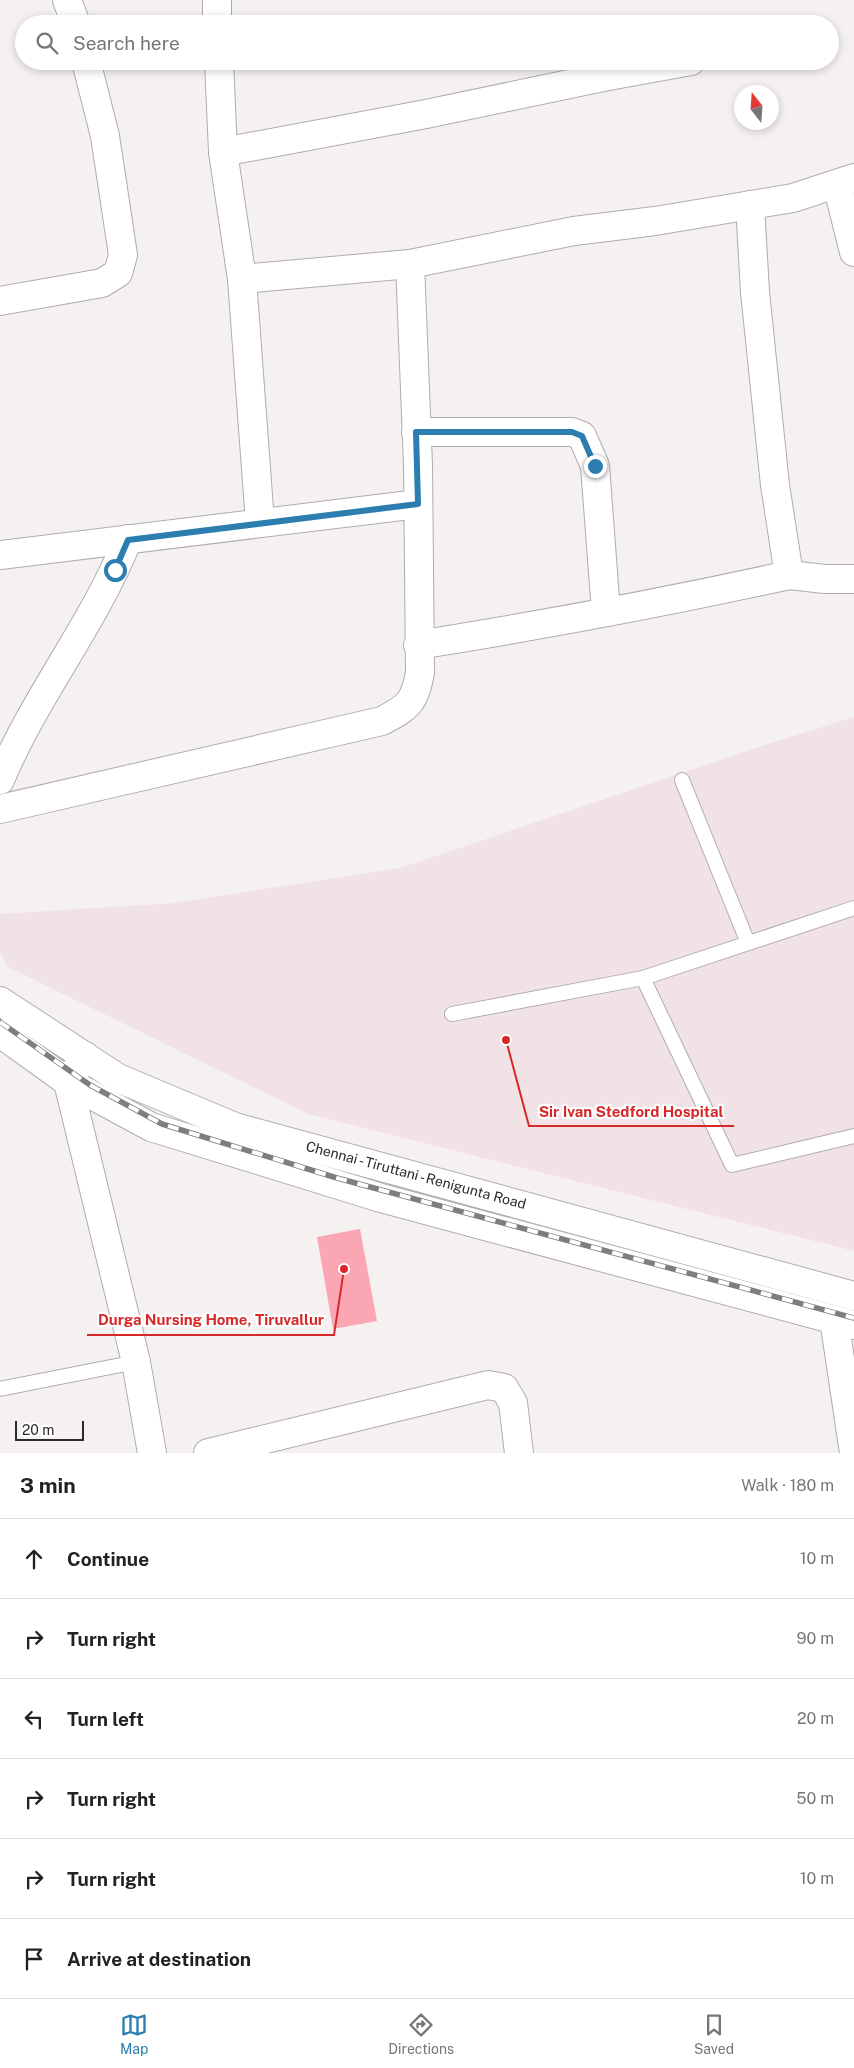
<!DOCTYPE html>
<meta charset="utf-8">
<style>
:root{--surface:#fff;--page:#f2f2f2;--text:#222;--muted:#767676;--line:#e0e0e0;--accent:#2b7eaf}
body{margin:0;font-family:"Public Sans",sans-serif;background:var(--page);color:var(--text)}
.compass{position:absolute;left:734px;top:85px;width:45px;height:45px;border-radius:50%;background:var(--surface);box-shadow:0 2px 8px #0003;rotate:343deg}
.scale{position:absolute;left:15px;bottom:12px;width:69px;box-sizing:border-box;padding-left:5px;border:2px solid #2c2a2b;border-top:0;font-size:14px;line-height:18px;white-space:nowrap;color:#2c2a2b;-webkit-text-stroke:4px #fff;paint-order:stroke}
.stop{position:absolute;width:15px;height:15px;margin:-11px;border:4px solid #2b7eaf;border-radius:50%;background:#fff}
.stop.end{background:#2b7eaf;border-color:#fff;box-shadow:0 1px 5px #0008}
.list{margin:0;padding:0;list-style:none}
h2{display:flex;justify-content:space-between;align-items:center;height:65px;margin:0;padding:0 20px;font-size:21px}
h2 small{font-size:16px;font-weight:400;color:var(--muted)}
.list li{display:grid;grid-template-columns:32px 1fr auto;gap:15px;align-items:center;box-sizing:border-box;height:80px;padding:0 20px;border-top:1px solid var(--line)}
.list b{display:block;font-size:19px;white-space:nowrap}
.list em{font-size:16px;font-style:normal;color:var(--muted)}
.icon{flex:none;width:28px;height:28px;fill:none;stroke:currentColor;stroke-width:2;stroke-linecap:round;stroke-linejoin:round}
.map{position:relative;flex:none;width:854px;height:1453px;overflow:hidden}
.search{position:absolute;background:var(--surface);box-shadow:0 2px 8px #0003;left:15px;right:15px;top:15px;height:55px;display:flex;align-items:center;gap:12px;box-sizing:border-box;padding:0 18px;border-radius:28px;color:var(--muted);font-size:19px}
.sheet{height:545px;background:var(--surface)}
nav{display:flex;justify-content:space-around;align-items:center;box-sizing:border-box;height:70px;border-top:1px solid var(--line);background:var(--surface);font-size:14px;color:var(--muted)}
nav a{display:grid;justify-items:center;gap:2px}
nav .on{color:var(--accent)}
.map>svg:first-child{display:block}
.built{fill:#f1e3e5}
.building{fill:#fba7b3}
.lines{fill:none;stroke-linecap:round;stroke-linejoin:round}
.service-casing{stroke:#b1acac;stroke-width:16}
.minor-casing{stroke:#b1acac;stroke-width:30}
.trunk-casing{stroke:#b1acac;stroke-width:30}
.service{stroke:#fff;stroke-width:14}
.minor{stroke:#fff;stroke-width:28}
.trunk{stroke:#fff;stroke-width:28}
.rail-casing{stroke:#807d7d;stroke-width:5.5}
.rail{stroke:#fff;stroke-width:4;stroke-dasharray:11;stroke-linecap:butt}
.route{stroke:#2b7eaf;stroke-width:6}
.labels{text-anchor:middle;stroke-width:4.5;stroke-linejoin:round;paint-order:stroke}
.street-label{font-size:14px;fill:#2c2a2b;stroke:#fff}
.leader{fill:none;stroke:#d62828;stroke-width:2}
.callout-dot{fill:#d62828;stroke:#fff;stroke-width:2}
.callout-label{font-size:15px;text-anchor:middle;font-weight:bold;fill:#d62828;stroke:#fff;stroke-width:4.5;stroke-linejoin:round;paint-order:stroke}
</style>
<div class="map">
<svg width="854" height="1453" viewBox="0 0 854 1453">
<rect width="100%" height="100%" fill="#f6f1f1"/>
<!-- built -->
<polygon class="built" points="854,717 854,1251 308,1114 8,967 0,952 0,914 173,903 400,868 771,743"/>
<!-- building -->
<polygon class="building" points="360,1229 377,1321 333,1329 317,1237"/>
<g class="lines">
<!-- service casing -->
<g class="service-casing">
<g id="service">
<polyline points="682,780 748,943"/>
<polyline points="854,908 643,978 732,1165 854,1136"/>
<polyline points="452,1014 643,978"/>
<polyline points="0,1389 136,1362"/>
</g>
</g>
<!-- minor casing -->
<g class="minor-casing">
<g id="minor">
<polyline points="67,0 76,24"/>
<polyline points="217,24 217,0"/>
<polyline points="219,61 223,152 242,279 260,523"/>
<polyline points="223,152 426,114 603,77 691,61"/>
<polyline points="837,184 854,252"/>
<polyline points="242,279 410,264 574,231 655,221 793,198 854,178"/>
<polyline points="0,301 102,283 118,273 123,255 105,136 86,61"/>
<polyline points="416,432 572,432 582,436 595,466 606,612"/>
<polyline points="0,555 418,504"/>
<polyline points="789,575 825,579 854,579"/>
<path d="M 418,645 C 543,625 667,602 789,575 L 775,485 L 755,292 L 750,205"/>
<path d="M 0,780 C 35,696 94,624 128,539"/>
<path d="M 0,809 L 382,721 C 408,707 415,703 420,672 L 418,465 L 410,264"/>
<polyline points="85,1056 68,1082 136,1362 152,1453"/>
<polyline points="834,1319 854,1453"/>
<polyline points="208,1453 488,1385 504,1388 513,1403 519,1453"/>
</g>
</g>
<!-- trunk casing -->
<g class="trunk-casing">
<g id="trunk">
<polyline points="0,1001 118,1078 235,1127 854,1296"/>
<polyline points="0,1033 68,1082 151,1127 381,1198 854,1325"/>
</g>
</g>
<!-- service -->
<use href="#service" class="service"/>
<!-- minor -->
<use href="#minor" class="minor"/>
<!-- trunk -->
<use href="#trunk" class="trunk"/>
<!-- rail casing -->
<g class="rail-casing">
<polyline id="rail" points="0,1022 90,1085 162,1124 337,1178 854,1318"/>
</g>
<!-- rail -->
<use href="#rail" class="rail"/>
</g>
<g class="lines">
<!-- route -->
<polyline class="route" points="115,570 128,540 418,504 416,432 572,432 582,436 595,466"/>
</g>
<g class="labels">
<!-- street labels -->
<g class="street-label">
<text transform="translate(416 1175) rotate(15)" y="5">Chennai - Tiruttani - Renigunta Road</text>
</g>
</g>
<!-- callouts -->
<path class="leader" d="M506 1040L529 1126H734M344 1269L334 1335H87"/>
<g class="callout-dot">
<circle cx="506" cy="1040" r="5"/>
<circle cx="344" cy="1269" r="5"/>
</g>
<g class="callout-label">
<text x="631" y="1117">Sir Ivan Stedford Hospital</text>
<text x="211" y="1325">Durga Nursing Home, Tiruvallur</text>
</g>
</svg>
<svg class="compass" viewBox="-18 -18 36 36"><path d="M0-13l5 13h-10z" fill="#e53935"/><path d="M0 13l5-13h-10z" fill="#767676"/></svg>
<div class="scale">20 m</div>
<div class="stop" style="left:115px;top:570px"></div>
<div class="stop end" style="left:595px;top:466px"></div>
<div class="search"><svg class="icon" aria-label="search" viewBox="0 0 24 24"><circle cx="10" cy="10" r="6"/><path d="M15 15l6 6"/></svg>Search here</div>
</div>
<section class="sheet">
<h2>3 min<small>Walk · 180 m</small></h2>
<ul class="list">
<li><svg class="icon" aria-label="ahead" viewBox="0 0 24 24"><path d="M12 20V5M6 11l6-6 6 6"/></svg><div><b>Continue</b></div><em>10 m</em></li>
<li><svg class="icon" aria-label="right" viewBox="0 0 24 24"><path d="M7 20v-9h11M14 6l5 5-5 5"/></svg><div><b>Turn right</b></div><em>90 m</em></li>
<li><svg class="icon" aria-label="left" viewBox="0 0 24 24"><path d="M17 20v-9H6M10 6l-5 5 5 5"/></svg><div><b>Turn left</b></div><em>20 m</em></li>
<li><svg class="icon" aria-label="right" viewBox="0 0 24 24"><path d="M7 20v-9h11M14 6l5 5-5 5"/></svg><div><b>Turn right</b></div><em>50 m</em></li>
<li><svg class="icon" aria-label="right" viewBox="0 0 24 24"><path d="M7 20v-9h11M14 6l5 5-5 5"/></svg><div><b>Turn right</b></div><em>10 m</em></li>
<li><svg class="icon" aria-label="arrive" viewBox="0 0 24 24"><path d="M6 21V4h12l-3 4 3 4H6"/></svg><div><b>Arrive at destination</b></div></li>
</ul>
</section>
<nav>
<a class="on"><svg class="icon" aria-label="map" viewBox="0 0 24 24"><path d="M3 6l6-2 6 2 6-2v14l-6 2-6-2-6 2zM9 4v14M15 6v14"/></svg>Map</a>
<a><svg class="icon" aria-label="directions" viewBox="0 0 24 24"><path d="M12 3l9 9-9 9-9-9zM9 14v-3h6M13 9l2 2-2 2"/></svg>Directions</a>
<a><svg class="icon" aria-label="saved" viewBox="0 0 24 24"><path d="M7 4h10v16l-5-4-5 4z"/></svg>Saved</a>
</nav>
